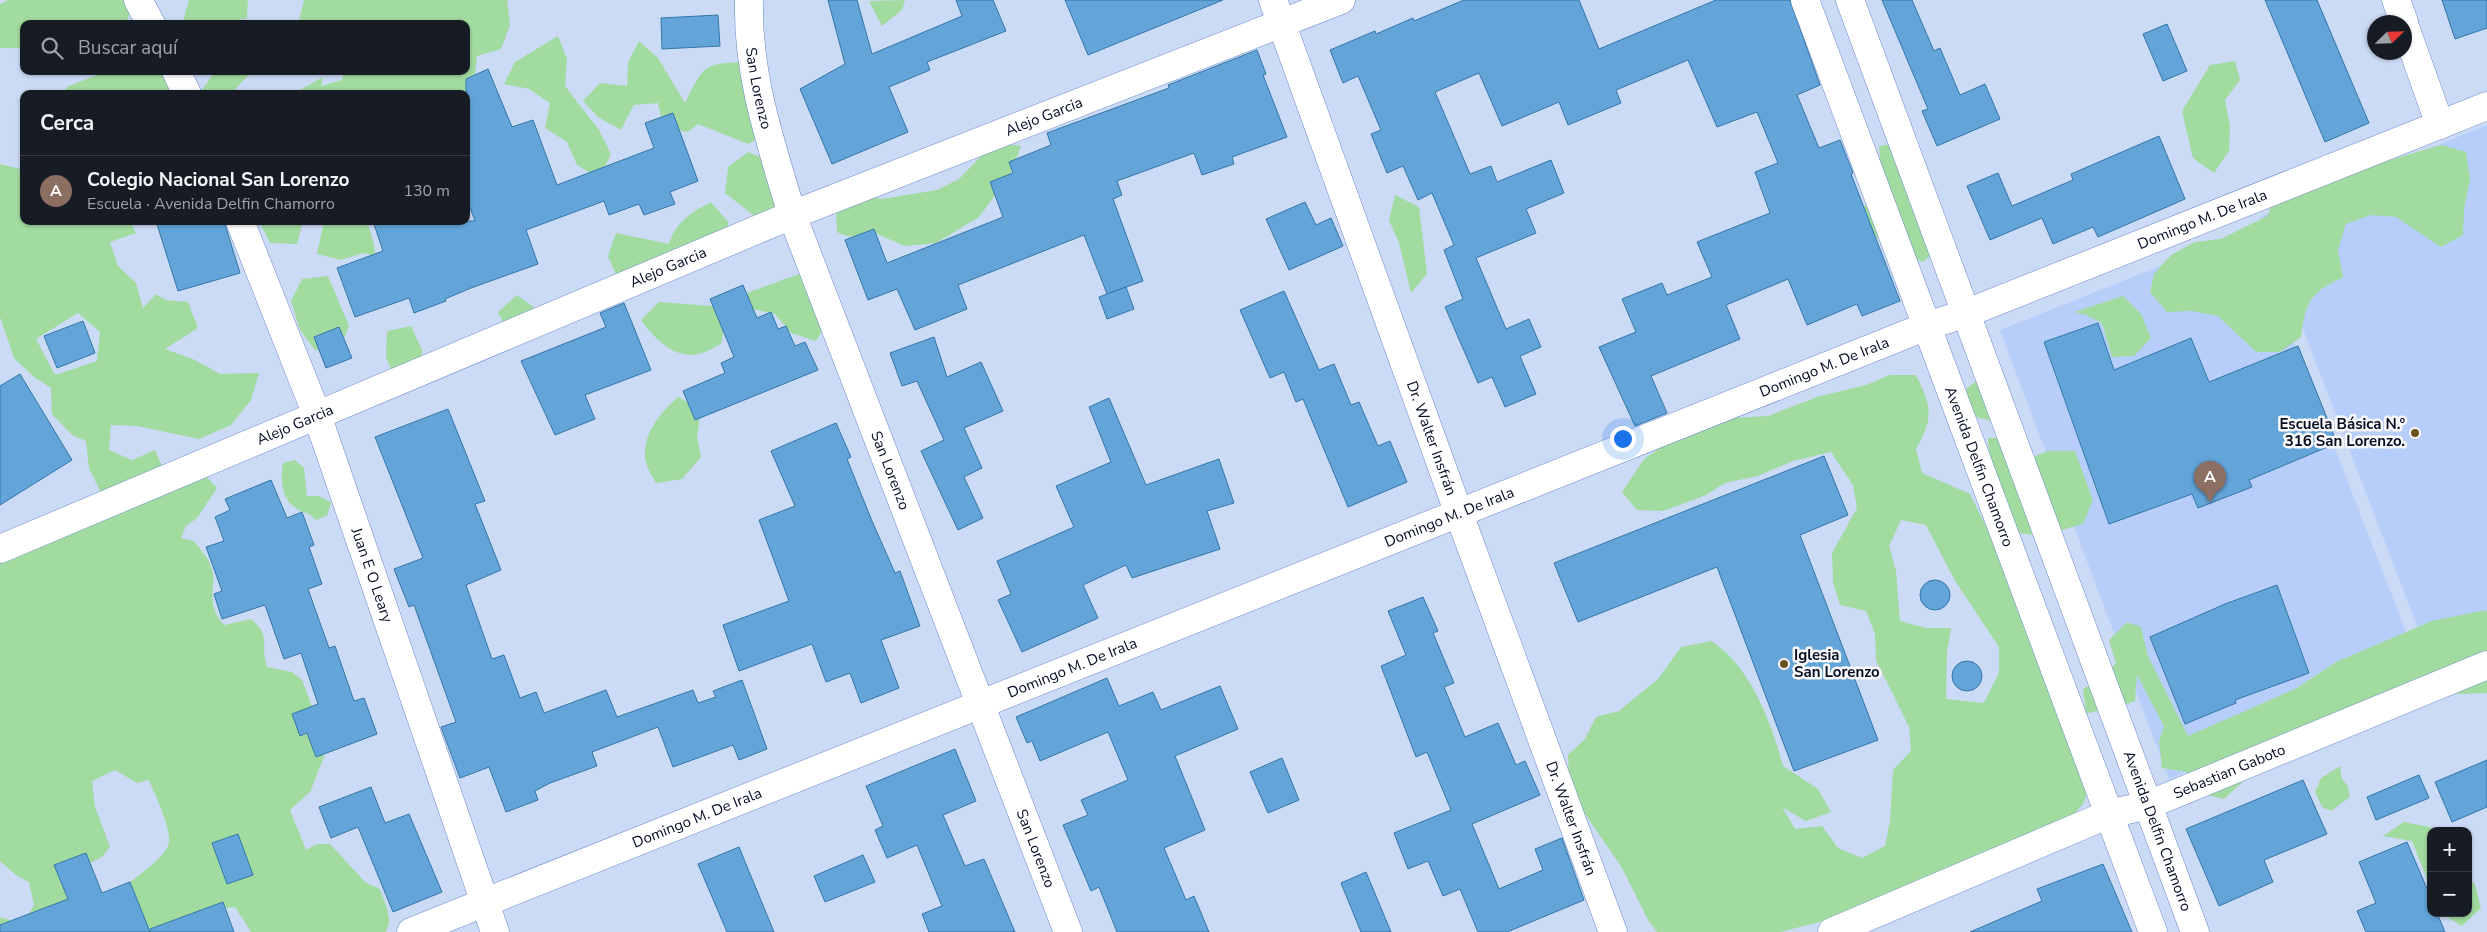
<!DOCTYPE html>
<html lang="es">
<meta charset="utf-8">
<style>
:root{--surface:#171b24;--page:#242831;--text:#f1f3f6;--muted:#9ea1a6;--line:#363941;--accent:#2563eb}
body{margin:0;font-family:"Nunito Sans",sans-serif;background:var(--page);color:var(--text)}
.controls{position:absolute;right:15px;bottom:15px;display:grid;overflow:hidden;border-radius:10px;box-shadow:0 1px 4px #0004}
.controls button{width:45px;height:45px;display:grid;place-items:center;padding:0;border:0;border-bottom:1px solid var(--line);background:var(--surface);color:var(--text);font:25px sans-serif}
.compass{position:absolute;left:2367px;top:15px;width:45px;height:45px;border-radius:50%;background:var(--surface);box-shadow:0 1px 4px #0004;rotate:67deg}
.you{position:absolute;left:1622px;top:438px;width:18px;height:18px;margin:-12px;border:4px solid #fff;border-radius:50%;background:#1a73e8;box-shadow:0 0 0 8px #1a73e833}
.badge{display:grid;place-items:center;width:32px;height:32px;border-radius:50%;background:var(--accent);color:#fff;font-size:16px;font-weight:700}
.pin{position:absolute;translate:-50% -41px;filter:drop-shadow(0 1px 2px #0008)}
.pin::after{content:'';position:absolute;top:26px;width:18px;height:15px;background:inherit;clip-path:polygon(0 0,100% 0,50% 100%)}
.list{margin:0;padding:0;list-style:none}
h2{display:flex;justify-content:space-between;align-items:center;height:65px;margin:0;padding:0 20px;font-size:21px}
h2 small{font-size:16px;font-weight:400;color:var(--muted)}
.list li{display:grid;grid-template-columns:32px 1fr auto;gap:15px;align-items:center;box-sizing:border-box;height:70px;padding:0 20px;border-top:1px solid var(--line)}
.list b{display:block;font-size:19px;white-space:nowrap}
.list p{margin:0;font-size:16px;white-space:nowrap;color:var(--muted)}
.list em{font-size:16px;font-style:normal;color:var(--muted)}
.icon{flex:none;width:28px;height:28px;fill:none;stroke:currentColor;stroke-width:2;stroke-linecap:round;stroke-linejoin:round}
.map{position:relative;flex:none;width:2487px;height:932px;overflow:hidden}
.search{position:absolute;background:var(--surface);box-shadow:0 1px 4px #0004;left:20px;top:20px;width:450px;height:55px;display:flex;align-items:center;gap:12px;box-sizing:border-box;padding:0 18px;border-radius:10px;color:var(--muted);font-size:19px}
.panel{position:absolute;background:var(--surface);box-shadow:0 1px 4px #0004;left:20px;top:90px;width:450px;height:135px;border-radius:10px}
.map>svg:first-child{display:block}
.built{fill:#b7cefa}
.green{fill:#a2dba0;fill-rule:evenodd}
.building{fill:#63a5d9;stroke:#3376a8}
.lines{fill:none;stroke-linecap:round;stroke-linejoin:round}
.street-casing{stroke:#6b8aca;stroke-width:29}
.street{stroke:#fff;stroke-width:28}
.poi-dot{fill:#695222;stroke:#fafafa;stroke-width:2}
.labels{text-anchor:middle;stroke-width:5;stroke-linejoin:round;paint-order:stroke}
.street-label{font-size:15px;fill:#030c23;stroke:#fafafa}
.poi-label{font-size:15px;font-weight:bold;fill:#030c23;stroke:#fafafa;text-anchor:end}
</style>
<div class="map">
<svg width="2487" height="932" viewBox="0 0 2487 932">
<rect width="100%" height="100%" fill="#cbdaf5"/>
<!-- built -->
<g class="built">
<polygon points="2487,125 2487,648 2434,670 2260,217"/>
<polygon points="2250,230 2422,673 2169,779 2000,330"/>
</g>
<!-- green -->
<g class="green">
<polygon points="8,0 134,0 126,24 24,24 24,48 0,48 0,4"/>
<polygon points="189,0 248,0 247,18 221,24 182,24"/>
<polygon points="304,0 507,0 510,25 501,49 477,56 474,83 466,94 293,94 323,77 321,86 342,80 343,71 466,71 466,24 298,24"/>
<polygon points="905,0 902,10 882,26 869,1"/>
<polygon points="558,36 567,59 565,86 599,130 611,154 599,178 577,165 567,142 545,128 550,103 529,89 504,84 515,62"/>
<path d="M 639,41 L 658,58 L 685,103 C 702,69 702,63 742,62 L 770,131 L 748,144 L 698,124 L 688,132 L 663,127 L 658,103 L 634,105 L 621,130 L 598,117 L 583,101 L 600,83 L 627,86 L 628,63 Z"/>
<polygon points="2235,61 2240,80 2225,100 2230,126 2229,151 2214,173 2193,158 2182,111 2210,65"/>
<polygon points="107,71 170,71 174,94 60,94 69,86"/>
<polygon points="215,71 252,71 231,94 200,93"/>
<path d="M 995,142 L 1021,146 L 1010,175 L 979,217 L 936,243 L 905,246 L 870,231 C 857,239 850,238 837,232 L 836,212 L 852,192 L 882,199 L 937,190 L 959,179 Z"/>
<polygon points="1904,142 1943,244 1923,262 1878,239 1861,220 1862,207 1884,196 1879,146"/>
<path d="M 2441,145 L 2466,152 L 2470,180 L 2464,208 L 2463,235 L 2441,247 L 2396,217 L 2371,215 L 2346,224 L 2338,250 L 2343,277 C 2310,293 2306,301 2301,337 L 2280,352 L 2256,352 L 2218,316 L 2192,311 L 2167,312 L 2150,292 L 2154,274 L 2171,255 L 2195,242 L 2221,239 L 2267,216 L 2277,193 Z"/>
<polygon points="748,152 772,162 781,214 764,236 752,214 725,193 728,167"/>
<path d="M 0,164 L 20,169 L 24,167 L 24,221 L 130,221 L 136,233 L 110,242 L 118,266 L 136,283 L 143,308 L 156,294 L 166,300 L 188,302 L 198,328 L 165,349 L 195,360 L 220,374 L 259,373 L 251,400 L 231,425 L 199,439 L 137,426 L 111,425 L 109,450 L 132,460 L 155,450 L 165,473 L 126,500 L 100,491 L 89,468 L 86,441 L 72,435 L 52,414 L 51,388 L 34,377 L 14,358 L 0,317 ZM 78,313 L 100,332 L 97,361 L 55,375 L 36,339 Z"/>
<polygon points="1395,195 1419,207 1427,274 1411,293 1399,243 1389,220"/>
<path d="M 711,202 L 728,222 L 730,248 L 618,279 L 608,256 L 616,233 L 669,244 C 676,222 691,212 711,202 Z"/>
<polygon points="259,221 303,221 297,244 270,243"/>
<polygon points="324,221 367,221 374,244 375,256 363,253 341,260 317,254"/>
<path d="M 804,272 L 830,319 L 816,341 L 791,333 L 775,314 L 748,308 L 726,319 L 721,344 C 714,347 707,352 699,354 C 675,360 653,337 641,320 L 659,302 L 712,306 Z"/>
<polygon points="328,276 349,326 339,350 315,350 300,330 291,301 302,279"/>
<polygon points="517,295 559,326 510,335 498,312"/>
<polygon points="2123,296 2141,314 2151,338 2134,356 2112,357 2102,323 2086,315 2074,312"/>
<polygon points="411,326 422,350 420,385 395,380 386,357 387,331"/>
<polygon points="1986,374 1994,422 1969,415 1966,389"/>
<path d="M 1890,375 L 1916,375 C 1932,409 1934,416 1916,449 L 1922,473 L 1970,494 L 1993,541 L 2093,779 L 2083,804 L 2047,843 L 1824,921 L 1780,932 L 1657,932 L 1648,920 L 1622,868 L 1579,805 L 1569,782 L 1568,755 L 1585,739 L 1596,717 L 1619,711 L 1659,678 L 1681,647 L 1711,641 C 1750,665 1772,724 1783,766 L 1818,789 L 1831,812 L 1806,821 L 1782,807 L 1795,829 L 1822,826 L 1838,848 L 1862,858 L 1885,846 L 1890,821 L 1893,770 L 1911,751 L 1909,727 L 1876,660 L 1875,634 L 1866,611 L 1840,605 L 1833,582 L 1832,553 L 1857,508 L 1853,485 L 1831,452 L 1793,461 L 1758,476 L 1725,483 L 1704,496 L 1663,511 L 1637,510 L 1622,492 L 1644,459 L 1664,445 L 1715,419 L 1768,416 L 1817,397 L 1866,385 ZM 1901,520 L 1926,525 L 1954,579 L 1999,647 L 1999,673 L 1984,703 L 1946,699 L 1947,653 L 1951,628 L 1926,628 L 1900,621 L 1896,571 L 1889,546 Z"/>
<path d="M 678,397 L 701,410 L 697,436 L 701,457 L 682,479 L 656,483 C 653,477 647,469 646,462 C 640,436 661,412 678,397 Z"/>
<polygon points="1988,438 2014,438 2021,462 2048,451 2075,451 2093,500 2083,524 2039,536 2014,532 1991,489"/>
<path d="M 295,460 L 304,468 L 307,496 L 319,496 L 331,502 L 327,516 L 316,520 C 308,511 305,514 297,509 C 281,499 280,479 283,463 Z"/>
<path d="M 199,469 L 217,488 L 197,518 L 186,526 L 181,538 L 194,541 C 199,548 207,556 210,564 C 220,587 202,600 224,625 L 251,619 C 273,639 259,643 267,667 L 292,672 L 302,680 L 316,717 L 324,757 L 310,792 L 290,810 L 306,850 L 317,844 L 330,844 L 366,883 L 380,889 C 384,902 395,921 385,932 L 251,932 L 235,907 L 214,909 L 162,932 L 132,932 L 121,889 C 133,879 167,857 169,843 C 171,828 155,795 149,780 L 137,783 L 115,770 L 92,781 L 95,807 L 110,847 L 102,857 L 80,868 L 71,906 L 0,932 L 0,917 L 15,922 L 27,917 L 34,905 L 29,882 L 17,876 L 0,861 L 0,548 Z"/>
<polygon points="2480,611 2487,611 2487,693 2402,696 2269,758 2224,799 2199,793 2187,772 2162,768 2159,741 2164,726 2137,675 2135,701 2112,709 2086,713 2083,689 2105,676 2116,663 2109,640 2127,622 2141,627 2148,656 2188,736 2295,689 2336,662 2432,621"/>
<polygon points="2340,766 2342,779 2348,787 2350,797 2331,811 2322,807 2315,792 2321,778"/>
<polygon points="2404,822 2430,827 2435,831 2431,831 2431,889 2412,841 2383,836"/>
<polygon points="2468,878 2475,884 2481,908 2462,926 2440,913 2468,913"/>
</g>
<!-- building -->
<g class="building">
<polygon points="828,0 857,0 872,54 962,16 956,0 993,0 1006,31 927,62 930,70 889,87 908,132 832,164 800,89 845,64"/>
<polygon points="1065,0 1223,0 1088,55"/>
<polygon points="1464,0 1579,0 1599,49 1716,0 1790,0 1820,85 1797,95 1819,148 1840,140 1853,173 1851,174 1900,301 1862,316 1857,304 1807,325 1788,279 1726,305 1740,339 1651,376 1667,413 1635,426 1599,347 1636,332 1622,299 1662,283 1667,295 1712,277 1697,242 1770,213 1755,172 1778,163 1757,112 1717,127 1688,60 1616,90 1621,103 1568,125 1559,102 1502,126 1479,73 1435,92 1470,174 1491,166 1497,182 1551,160 1564,193 1526,209 1536,233 1476,258 1506,329 1529,319 1541,347 1520,356 1536,394 1505,407 1492,377 1478,383 1445,307 1463,299 1444,250 1454,245 1432,193 1418,200 1403,166 1387,173 1371,134 1381,130 1358,76 1343,83 1330,50 1375,31 1376,34 1413,18 1414,21"/>
<polygon points="1882,0 1912,0 1934,51 1940,48 1960,95 1985,84 2000,119 1937,146 1922,111 1928,109"/>
<polygon points="2265,0 2317,0 2369,123 2325,142"/>
<polygon points="2442,0 2487,0 2487,28 2455,39"/>
<polygon points="718,15 720,46 662,49 661,18"/>
<polygon points="2167,24 2187,71 2163,81 2143,34"/>
<polygon points="1257,50 1266,74 1263,75 1287,137 1232,157 1234,164 1202,175 1194,153 1117,181 1122,195 1113,199 1143,281 1107,294 1084,235 958,285 967,309 915,330 897,289 868,300 845,240 874,229 887,263 1003,217 990,182 1013,173 1009,162 1051,145 1047,133 1169,88 1168,85"/>
<polygon points="488,69 512,127 533,120 557,185 654,148 645,123 673,113 698,181 670,192 675,204 644,215 639,204 609,215 604,201 526,230 538,264 471,288 445,299 446,301 414,313 409,298 355,317 337,268 383,251 373,221 475,221 466,197 466,79"/>
<polygon points="2159,136 2185,199 2098,237 2093,227 2053,244 2042,218 1990,240 1967,186 1998,173 2012,206 2073,180 2071,174"/>
<polygon points="1305,202 1316,225 1331,218 1343,246 1289,270 1266,219"/>
<polygon points="156,221 224,221 240,273 178,291"/>
<polygon points="743,285 757,318 771,312 778,329 786,326 795,346 805,342 818,370 695,420 683,391 725,373 721,363 734,357 710,299"/>
<polygon points="1126,287 1134,309 1107,319 1099,297"/>
<polygon points="1284,291 1319,370 1334,364 1351,405 1359,402 1378,446 1390,441 1407,482 1348,507 1303,399 1296,402 1284,372 1270,378 1240,310"/>
<polygon points="624,303 651,370 585,395 595,419 555,435 521,361 606,327 600,313"/>
<polygon points="83,321 95,353 57,368 44,336"/>
<polygon points="2098,323 2114,370 2191,338 2209,382 2298,346 2337,443 2249,480 2252,487 2198,508 2192,494 2109,524 2044,342"/>
<polygon points="339,327 352,358 326,368 314,337"/>
<polygon points="934,337 947,377 981,362 1003,411 964,428 982,468 964,477 983,518 958,530 921,451 944,440 917,381 902,386 890,353"/>
<polygon points="20,374 72,460 0,505 0,386"/>
<polygon points="1109,398 1146,485 1219,459 1234,503 1207,511 1220,549 1132,578 1126,565 1083,585 1098,618 1022,652 998,600 1011,594 997,561 1074,527 1056,486 1111,462 1089,407"/>
<polygon points="448,409 485,501 475,504 501,570 466,585 492,659 504,655 520,698 536,692 544,713 606,690 617,717 693,690 698,703 716,697 713,691 742,680 767,749 739,760 733,745 673,767 658,727 592,752 597,766 550,783 535,791 538,800 506,812 489,767 460,778 441,727 456,722 414,605 409,607 394,569 423,558 375,437"/>
<polygon points="836,423 851,457 847,459 872,521 895,573 900,571 920,626 881,640 899,688 861,703 850,673 826,682 812,644 739,671 723,625 789,601 759,520 795,506 771,451"/>
<polygon points="1824,456 1848,515 1800,535 1878,740 1794,771 1717,567 1578,622 1554,563"/>
<polygon points="271,480 287,518 302,512 314,545 309,547 322,584 308,589 329,648 335,646 354,701 364,698 377,734 316,757 307,733 300,736 292,714 318,704 301,653 284,659 265,605 222,619 214,594 222,591 206,547 224,541 215,517 230,510 225,499"/>
<circle cx="1935" cy="595" r="15"/>
<polygon points="2277,585 2309,673 2235,700 2236,703 2185,724 2150,637 2225,604"/>
<polygon points="1423,597 1438,631 1433,633 1454,683 1444,687 1465,737 1498,723 1516,765 1525,761 1540,795 1472,824 1499,889 1543,870 1535,849 1562,838 1584,900 1507,932 1478,932 1460,889 1443,896 1428,861 1408,869 1394,833 1451,810 1427,752 1416,757 1381,666 1406,655 1388,611"/>
<circle cx="1967" cy="676" r="15"/>
<polygon points="1107,678 1119,706 1153,692 1161,710 1220,686 1238,729 1175,756 1205,830 1164,848 1186,900 1194,896 1209,932 1117,932 1099,887 1091,891 1063,825 1088,815 1081,800 1128,780 1108,732 1040,761 1032,741 1027,743 1016,717"/>
<polygon points="955,749 976,801 943,815 965,866 984,859 1015,932 929,932 922,914 942,906 917,845 887,858 875,830 883,826 866,786"/>
<polygon points="1282,758 1299,800 1268,813 1250,772"/>
<polygon points="2487,760 2487,807 2452,822 2435,782"/>
<polygon points="2419,775 2429,798 2376,820 2367,797"/>
<polygon points="2303,780 2327,834 2264,860 2273,882 2219,906 2186,829"/>
<polygon points="371,787 385,823 409,814 442,892 393,912 358,827 331,838 319,807"/>
<polygon points="238,834 253,875 227,884 212,843"/>
<polygon points="2407,842 2431,898 2431,913 2437,913 2445,932 2366,932 2357,911 2376,903 2359,862"/>
<polygon points="739,847 774,932 727,932 698,864"/>
<polygon points="86,853 102,893 130,882 150,932 0,932 0,925 68,899 54,865"/>
<polygon points="863,855 875,882 825,902 814,876"/>
<polygon points="2103,864 2132,932 1970,932 2042,901 2037,889"/>
<polygon points="1366,872 1391,932 1361,932 1341,883"/>
<polygon points="223,902 234,932 150,932 150,929"/>
</g>
<g class="lines">
<!-- street casing -->
<g class="street-casing">
<g id="street">
<polyline points="138,0 151,24"/>
<path id="s1" d="M 749,0 C 747,76 771,143 792,215 L 1068,932"/>
<path id="s2" d="M 1273,0 L 1459,514 L 1613,932"/>
<path id="s3" d="M 1805,0 L 2153,932"/>
<path id="s4" d="M 1850,0 L 2195,932"/>
<polyline points="2396,0 2404,22"/>
<polyline points="2404,24 2440,125"/>
<polyline points="176,71 187,94"/>
<path id="s5" d="M 240,221 L 317,415 L 495,932"/>
<path id="s6" d="M 0,549 L 792,215 L 1341,0"/>
<path id="s7" d="M 411,932 L 1927,326 L 1967,313 L 2487,106"/>
<path id="s8" d="M 1832,932 L 2109,814 L 2148,805 L 2487,665"/>
</g>
</g>
<!-- street -->
<use href="#street" class="street"/>
</g>
<!-- markers -->
<g class="poi-dot">
<circle cx="2415" cy="433" r="5"/>
<circle cx="1784" cy="664" r="5"/>
</g>
<g class="labels">
<!-- street labels -->
<g class="street-label">
<text dy="5" stroke="none"><textPath href="#s1" startOffset="89">San Lorenzo</textPath></text>
<text dy="5" stroke="none"><textPath href="#s6" startOffset="1130">Alejo Garcia</textPath></text>
<text dy="5" stroke="none"><textPath href="#s7" startOffset="1928">Domingo M. De Irala</textPath></text>
<text dy="5" stroke="none"><textPath href="#s6" startOffset="725">Alejo Garcia</textPath></text>
<text dy="5" stroke="none"><textPath href="#s7" startOffset="1522">Domingo M. De Irala</textPath></text>
<text dy="5" stroke="none"><textPath href="#s6" startOffset="320">Alejo Garcia</textPath></text>
<text dy="5" stroke="none"><textPath href="#s2" startOffset="466">Dr. Walter Insfrán</textPath></text>
<text dy="5" stroke="none"><textPath href="#s3" startOffset="498">Avenida Delfin Chamorro</textPath></text>
<text dy="5" stroke="none"><textPath href="#s1" startOffset="494">San Lorenzo</textPath></text>
<text dy="5" stroke="none"><textPath href="#s7" startOffset="1118">Domingo M. De Irala</textPath></text>
<text dy="5" stroke="none"><textPath href="#s5" startOffset="378">Juan E O Leary</textPath></text>
<text dy="5" stroke="none"><textPath href="#s7" startOffset="712">Domingo M. De Irala</textPath></text>
<text dy="5" stroke="none"><textPath href="#s8" startOffset="429">Sebastian Gaboto</textPath></text>
<text dy="5" stroke="none"><textPath href="#s2" startOffset="871">Dr. Walter Insfrán</textPath></text>
<text dy="5" stroke="none"><textPath href="#s7" startOffset="308">Domingo M. De Irala</textPath></text>
<text dy="5" stroke="none"><textPath href="#s4" startOffset="886">Avenida Delfin Chamorro</textPath></text>
<text dy="5" stroke="none"><textPath href="#s1" startOffset="899">San Lorenzo</textPath></text>
</g>
<!-- poi labels -->
<g class="poi-label">
<text x="2405" y="429">Escuela Básica N.º<tspan x="2405" dy="17">316 San Lorenzo.</tspan></text>
<text x="1794" y="660" text-anchor="start">Iglesia<tspan x="1794" dy="17">San Lorenzo</tspan></text>
</g>
</g>
</svg>
<div class="controls">
<button>+</button>
<button>−</button>
</div>
<svg class="compass" viewBox="-18 -18 36 36"><path d="M0-13l5 13h-10z" fill="#e53935"/><path d="M0 13l5-13h-10z" fill="#9ea1a6"/></svg>
<div class="you"></div>
<div class="pin badge" style="left:2210px;top:502px;background:#8d6e63">A</div>
<div class="search"><svg class="icon" aria-label="search" viewBox="0 0 24 24"><circle cx="10" cy="10" r="6"/><path d="M15 15l6 6"/></svg>Buscar aquí</div>
<section class="panel">
<h2>Cerca<small></small></h2>
<ul class="list">
<li><span class="badge" style="background:#8d6e63">A</span><div><b>Colegio Nacional San Lorenzo</b><p>Escuela · Avenida Delfin Chamorro</p></div><em>130 m</em></li>
</ul>
</section>
</div>
